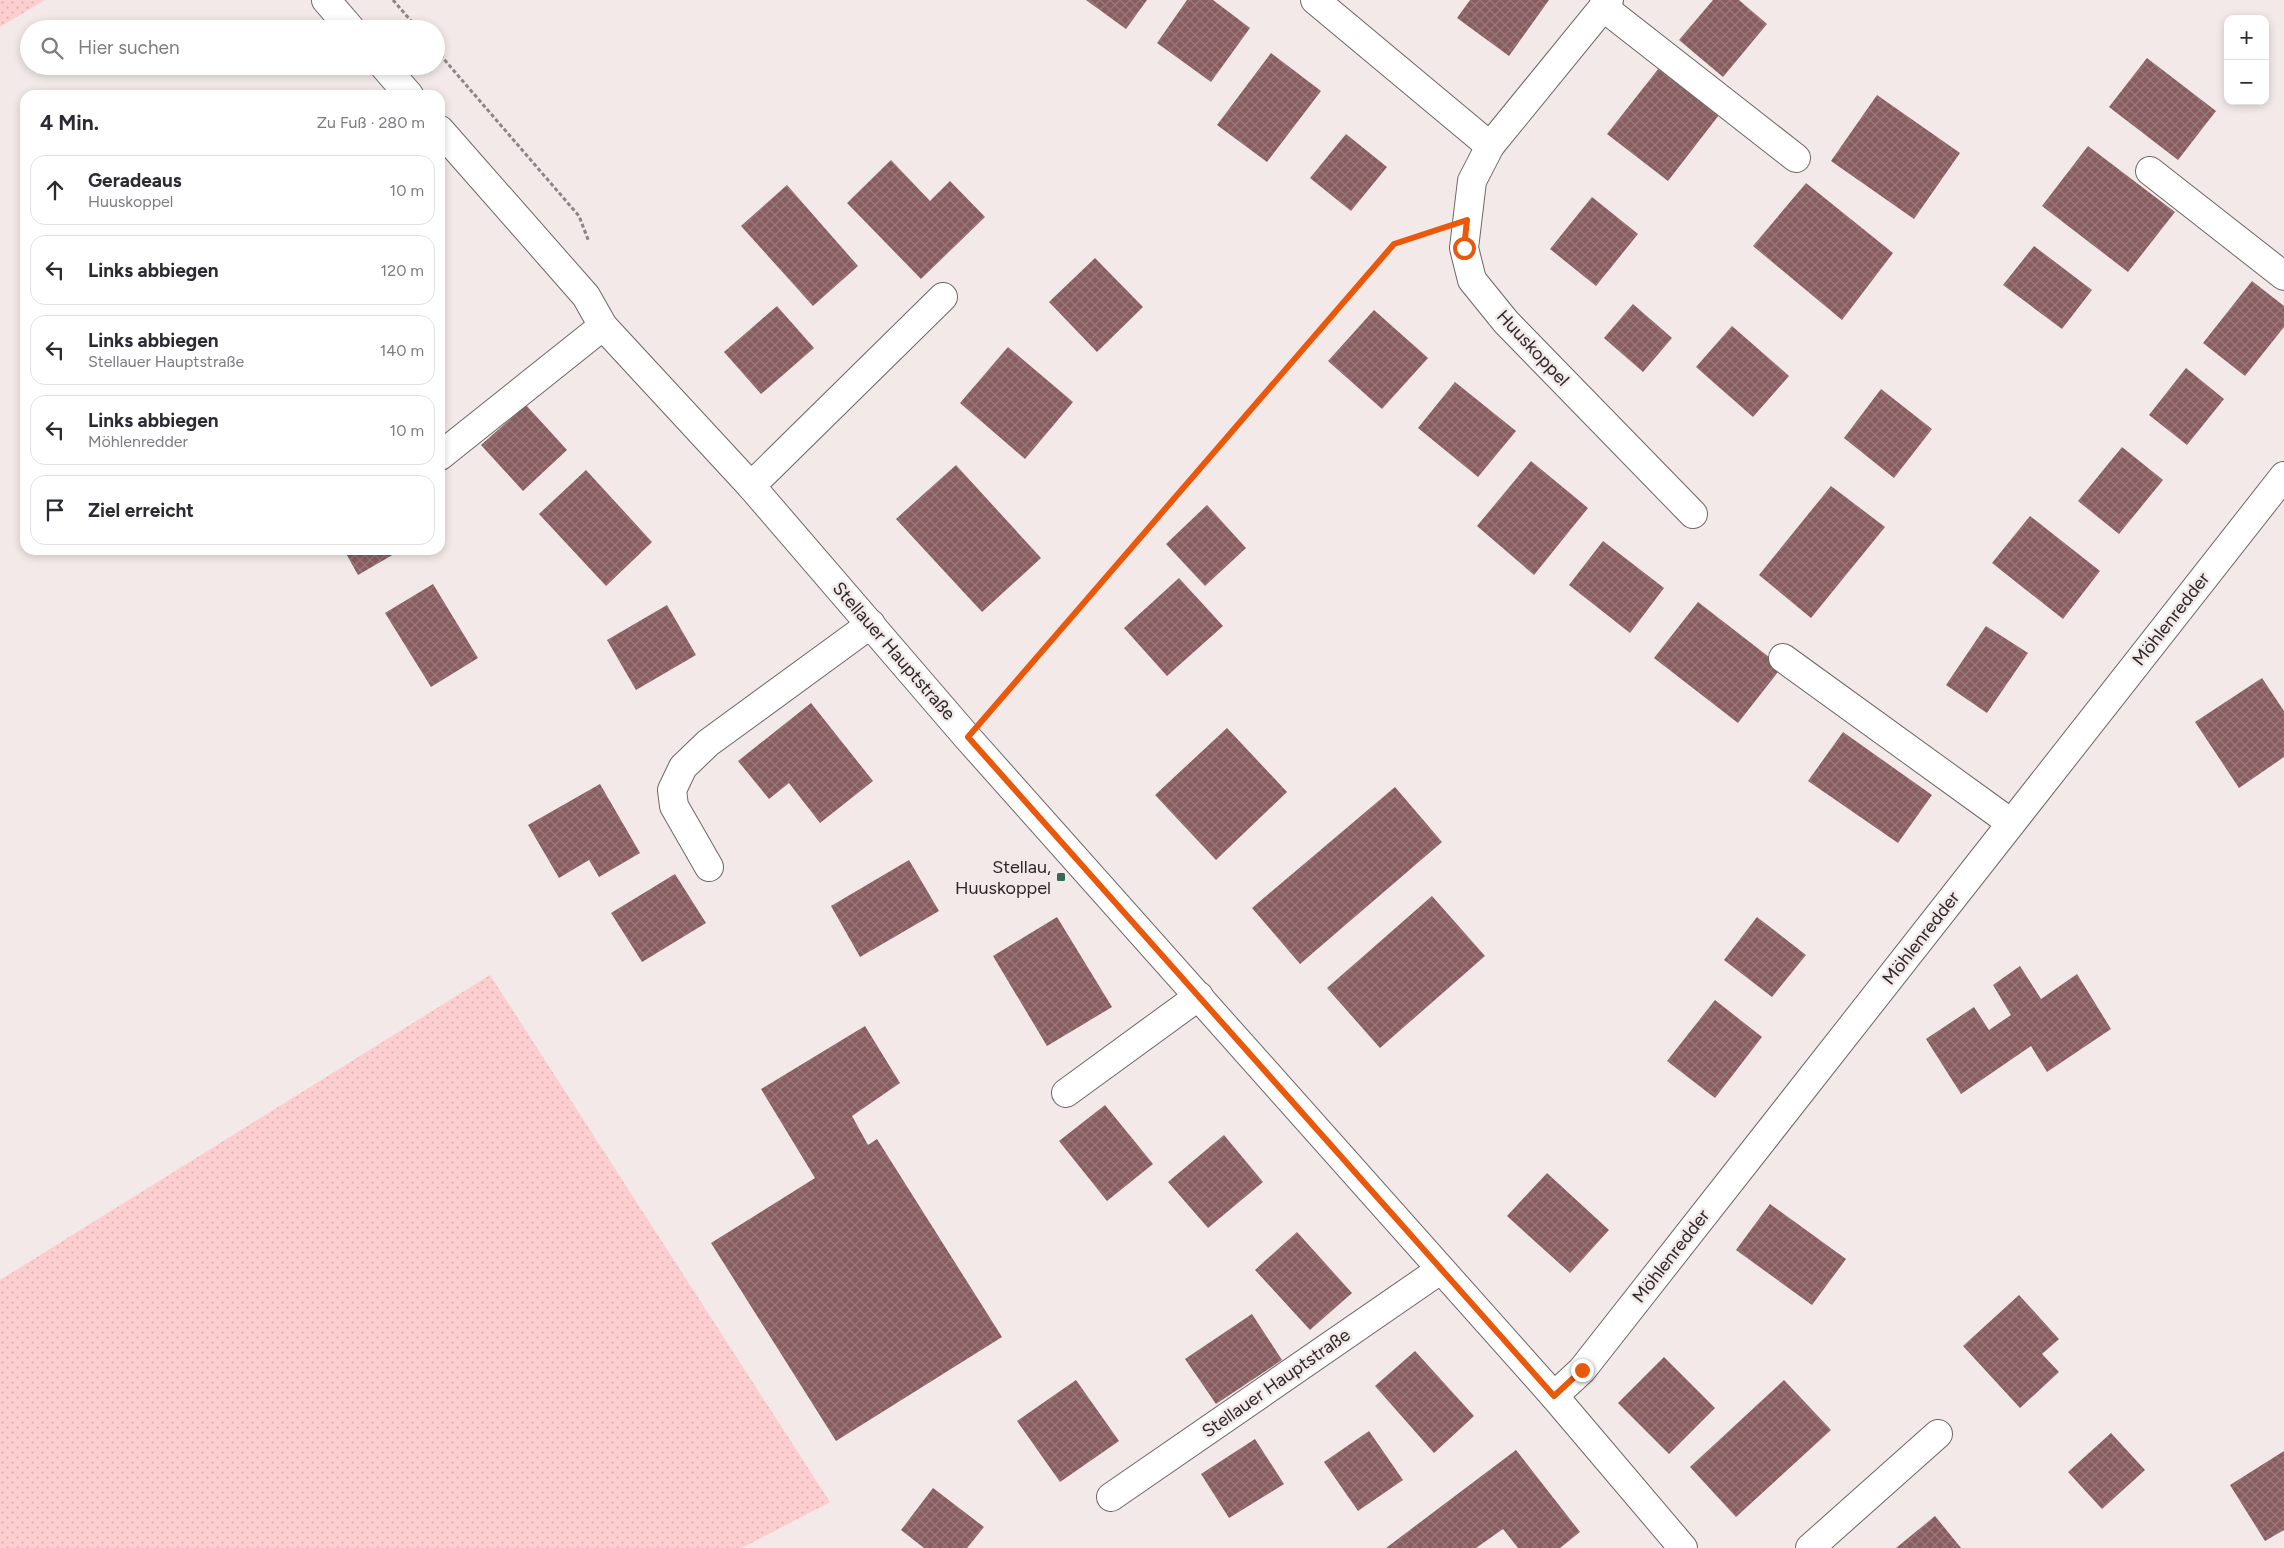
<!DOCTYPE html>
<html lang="de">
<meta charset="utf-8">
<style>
:root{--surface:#fff;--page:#f7f7f7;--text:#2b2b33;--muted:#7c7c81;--line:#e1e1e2}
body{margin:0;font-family:Figtree,sans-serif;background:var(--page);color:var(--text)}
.controls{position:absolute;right:15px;top:15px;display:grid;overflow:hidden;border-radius:10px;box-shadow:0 2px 8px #0003}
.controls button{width:45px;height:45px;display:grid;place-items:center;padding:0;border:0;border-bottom:1px solid var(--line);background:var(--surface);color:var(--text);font:25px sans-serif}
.stop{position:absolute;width:15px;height:15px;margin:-11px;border:4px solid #ea580c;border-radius:50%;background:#fff}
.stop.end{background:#ea580c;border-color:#fff;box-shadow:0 1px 5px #0008}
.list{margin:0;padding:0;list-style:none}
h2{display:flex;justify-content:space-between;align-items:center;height:65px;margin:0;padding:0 20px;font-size:21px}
h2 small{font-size:16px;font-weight:400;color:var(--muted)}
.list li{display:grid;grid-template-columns:32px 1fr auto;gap:15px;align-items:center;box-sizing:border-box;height:70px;margin:0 10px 10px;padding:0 10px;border:1px solid var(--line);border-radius:15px}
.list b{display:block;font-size:19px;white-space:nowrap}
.list p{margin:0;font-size:16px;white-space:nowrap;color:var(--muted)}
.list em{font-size:16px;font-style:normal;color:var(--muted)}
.icon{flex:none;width:28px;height:28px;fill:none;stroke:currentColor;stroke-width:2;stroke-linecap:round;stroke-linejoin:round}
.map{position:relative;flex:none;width:2284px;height:1548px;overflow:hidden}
.search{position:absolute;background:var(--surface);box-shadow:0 2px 8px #0003;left:20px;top:20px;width:425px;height:55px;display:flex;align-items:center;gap:12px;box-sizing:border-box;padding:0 18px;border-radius:28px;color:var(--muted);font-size:19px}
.panel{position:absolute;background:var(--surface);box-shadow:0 2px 8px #0003;left:20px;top:90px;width:425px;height:465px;border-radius:15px}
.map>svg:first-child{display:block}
.grass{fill:url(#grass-dots)}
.building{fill:url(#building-cross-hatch)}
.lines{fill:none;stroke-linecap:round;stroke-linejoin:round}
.minor-casing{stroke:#6e6666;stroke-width:30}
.path{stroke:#8c8585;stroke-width:3;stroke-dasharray:4 2.5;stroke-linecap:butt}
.minor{stroke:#fff;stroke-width:28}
.route{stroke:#ea580c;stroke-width:6}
.poi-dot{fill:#316c56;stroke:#f3e9e9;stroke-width:2}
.labels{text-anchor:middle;stroke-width:5;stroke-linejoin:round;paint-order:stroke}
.street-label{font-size:18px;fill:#2b2727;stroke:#f3e9e9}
.poi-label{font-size:18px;fill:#2b2727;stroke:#f3e9e9;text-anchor:end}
</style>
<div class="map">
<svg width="2284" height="1548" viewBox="0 0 2284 1548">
<defs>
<pattern id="grass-dots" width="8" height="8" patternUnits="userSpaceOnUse" patternTransform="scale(1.25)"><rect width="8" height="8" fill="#fdced0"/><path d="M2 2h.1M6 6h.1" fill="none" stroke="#d9b1b3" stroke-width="1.8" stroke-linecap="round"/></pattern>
<pattern id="building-cross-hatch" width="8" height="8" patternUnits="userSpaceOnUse" patternTransform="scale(1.25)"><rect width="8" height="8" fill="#895d5f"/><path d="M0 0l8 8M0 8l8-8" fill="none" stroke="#997a7c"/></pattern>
</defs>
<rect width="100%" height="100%" fill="#f3e9e9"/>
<!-- grass -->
<g class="grass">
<polygon points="0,0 45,0 0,27"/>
<polygon points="490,975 830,1502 742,1548 0,1548 0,1280"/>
</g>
<!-- building -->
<g class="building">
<polygon points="1086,0 1147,0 1126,29"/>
<polygon points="1187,0 1213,0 1250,28 1211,82 1157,43"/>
<polygon points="1470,0 1549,0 1509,56 1457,18"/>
<polygon points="1713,0 1739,0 1767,24 1723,77 1679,40"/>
<polygon points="1271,53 1321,91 1267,162 1217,125"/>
<polygon points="2147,58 2216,111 2178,160 2109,107"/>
<polygon points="1659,68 1719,115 1668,181 1607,134"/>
<polygon points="1877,95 1960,153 1914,219 1831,161"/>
<polygon points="1346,134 1387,167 1351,211 1310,178"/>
<polygon points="2088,146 2175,212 2128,272 2042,206"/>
<polygon points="891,160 930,201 950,181 985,217 921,279 847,203"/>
<polygon points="1806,183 1893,253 1842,320 1753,246"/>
<polygon points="787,185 858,266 813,306 741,226"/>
<polygon points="1592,197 1638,234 1596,286 1550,249"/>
<polygon points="2034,246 2092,290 2062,329 2003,285"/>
<polygon points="1095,258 1143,307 1097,352 1049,302"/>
<polygon points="2252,281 2284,306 2284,327 2245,376 2203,343"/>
<polygon points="1633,304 1672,338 1643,372 1604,338"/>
<polygon points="777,306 814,348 761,394 724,352"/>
<polygon points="1374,310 1428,358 1382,409 1328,361"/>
<polygon points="1732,326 1789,376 1753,417 1696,367"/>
<polygon points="1008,347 1073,402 1025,459 960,403"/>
<polygon points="2186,368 2224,399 2187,445 2149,415"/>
<polygon points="1455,382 1516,431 1478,477 1418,428"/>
<polygon points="1881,389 1932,429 1894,478 1844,438"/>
<polygon points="526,405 567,450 523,491 481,445"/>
<polygon points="2122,447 2163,480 2119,534 2078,501"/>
<polygon points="1531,461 1588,508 1534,575 1477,526"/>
<polygon points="956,465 1041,558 982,612 896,519"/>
<polygon points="586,470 652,542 606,586 539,514"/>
<polygon points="1831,486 1885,527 1811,618 1759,575"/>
<polygon points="1207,505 1246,548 1205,586 1166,544"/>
<polygon points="2030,516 2100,571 2063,619 1992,563"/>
<polygon points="1603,541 1664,588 1630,633 1569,585"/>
<polygon points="344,550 401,550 358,575"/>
<polygon points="1179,578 1223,626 1167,676 1124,628"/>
<polygon points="433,584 478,658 431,687 385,613"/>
<polygon points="1698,602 1782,667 1738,723 1654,658"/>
<polygon points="667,605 696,655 636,690 607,640"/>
<polygon points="1986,626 2028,653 1987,713 1946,685"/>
<polygon points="2262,678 2284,711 2284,757 2239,788 2195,722"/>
<polygon points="811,703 873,781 820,823 789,783 769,799 738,761"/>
<polygon points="1227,728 1287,792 1216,860 1155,795"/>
<polygon points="1843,732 1932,795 1898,843 1808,781"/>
<polygon points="600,784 640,853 599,877 589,860 559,878 528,825"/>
<polygon points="1395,787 1442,842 1300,964 1252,908"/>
<polygon points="909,860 939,911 860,957 831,906"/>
<polygon points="675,874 706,923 642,962 611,913"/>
<polygon points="1432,896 1485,956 1380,1048 1327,988"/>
<polygon points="1057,917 1112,1007 1047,1046 993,956"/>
<polygon points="1757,917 1806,955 1772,997 1724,960"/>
<polygon points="2020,966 2041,999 2077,974 2111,1029 2047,1072 2031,1046 1961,1094 1926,1039 1974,1007 1989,1030 2011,1015 1993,985"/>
<polygon points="1715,1000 1762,1037 1715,1098 1667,1061"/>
<polygon points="865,1026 900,1083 852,1116 868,1145 877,1139 1002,1337 836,1441 711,1243 815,1178 761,1089"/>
<polygon points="1105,1105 1153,1164 1107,1201 1059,1141"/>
<polygon points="1224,1135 1263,1182 1208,1228 1168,1182"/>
<polygon points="1547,1173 1609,1230 1570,1273 1507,1216"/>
<polygon points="1770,1204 1846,1259 1812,1305 1736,1250"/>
<polygon points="1297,1232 1352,1293 1310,1330 1255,1270"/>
<polygon points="2019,1295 2059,1339 2042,1354 2059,1372 2020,1408 1963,1346"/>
<polygon points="1252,1314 1282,1360 1216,1404 1185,1359"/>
<polygon points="1415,1351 1474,1416 1434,1453 1375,1386"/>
<polygon points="1664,1357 1715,1408 1669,1454 1618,1403"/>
<polygon points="1076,1380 1119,1441 1060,1482 1017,1421"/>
<polygon points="1784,1380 1831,1430 1736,1517 1690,1467"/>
<polygon points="1369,1431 1403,1480 1358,1511 1324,1462"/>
<polygon points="2111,1433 2145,1470 2102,1509 2068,1472"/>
<polygon points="1255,1439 1284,1484 1229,1518 1201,1474"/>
<polygon points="1516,1450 1580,1532 1560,1548 1518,1548 1503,1529 1476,1548 1386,1548"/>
<polygon points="2284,1451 2284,1530 2265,1541 2230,1485"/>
<polygon points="933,1488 984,1527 967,1548 924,1548 901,1530"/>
<polygon points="1935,1516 1961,1548 1896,1548"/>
</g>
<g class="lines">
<!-- minor casing -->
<g class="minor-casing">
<g id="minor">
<polyline points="326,0 351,29"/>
<polyline points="1315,0 1490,146"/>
<polyline points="1609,0 1490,146 1472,181 1464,248 1472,280 1506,322 1693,514"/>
<polyline points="1603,7 1796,158"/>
<polyline points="384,66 409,95"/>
<polyline points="440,130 586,296 603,326 751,486 967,737 1554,1396 1683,1548"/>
<polyline points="2150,171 2284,276"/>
<polyline points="440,456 603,326"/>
<polyline points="751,486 943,297"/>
<polyline points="1783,658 2011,823"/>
<polyline points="709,867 674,806 672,790 683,767 708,743 871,624"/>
<polyline points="1066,1093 1199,996"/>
<polyline points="1554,1396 1582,1370 2284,476"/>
<polyline points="1111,1497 1440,1270"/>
<polyline points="1810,1548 1938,1434"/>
</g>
</g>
<!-- path -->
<g class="path">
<polyline points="393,0 418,29"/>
<polyline points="436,50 579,216 589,242"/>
<polyline points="992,710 1394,243 1430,232"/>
</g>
<!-- minor -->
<use href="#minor" class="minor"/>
</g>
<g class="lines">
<!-- route -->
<polyline class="route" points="1464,248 1467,220 1394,244 968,737 1554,1396 1582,1370"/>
</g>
<!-- markers -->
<rect class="poi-dot" x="1056" y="872" width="10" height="10" rx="2.5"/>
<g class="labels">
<!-- street labels -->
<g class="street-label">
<text transform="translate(1533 348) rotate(47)" y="6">Huuskoppel</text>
<text transform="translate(2171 619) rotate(-52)" y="6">Möhlenredder</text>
<text transform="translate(894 651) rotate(49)" y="6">Stellauer Hauptstraße</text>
<text transform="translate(1921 938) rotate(-52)" y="6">Möhlenredder</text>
<text transform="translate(1671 1256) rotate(-52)" y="6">Möhlenredder</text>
<text transform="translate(1276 1383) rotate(-35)" y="6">Stellauer Hauptstraße</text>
</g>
<!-- poi labels -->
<g class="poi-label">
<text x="1051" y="873">Stellau,<tspan x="1051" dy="21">Huuskoppel</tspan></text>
</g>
</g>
</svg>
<div class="controls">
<button>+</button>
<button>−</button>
</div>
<div class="stop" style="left:1464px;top:248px"></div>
<div class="stop end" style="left:1582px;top:1370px"></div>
<div class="search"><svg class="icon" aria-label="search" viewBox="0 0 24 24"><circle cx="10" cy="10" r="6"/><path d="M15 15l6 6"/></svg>Hier suchen</div>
<section class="panel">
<h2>4 Min.<small>Zu Fuß · 280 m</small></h2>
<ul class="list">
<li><svg class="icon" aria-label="ahead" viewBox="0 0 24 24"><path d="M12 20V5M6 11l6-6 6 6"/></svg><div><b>Geradeaus</b><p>Huuskoppel</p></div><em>10 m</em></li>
<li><svg class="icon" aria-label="left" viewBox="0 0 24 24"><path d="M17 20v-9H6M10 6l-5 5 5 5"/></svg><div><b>Links abbiegen</b></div><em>120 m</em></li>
<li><svg class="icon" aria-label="left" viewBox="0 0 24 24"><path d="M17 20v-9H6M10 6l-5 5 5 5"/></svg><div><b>Links abbiegen</b><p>Stellauer Hauptstraße</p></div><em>140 m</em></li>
<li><svg class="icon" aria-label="left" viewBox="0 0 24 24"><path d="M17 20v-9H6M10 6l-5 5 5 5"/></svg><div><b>Links abbiegen</b><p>Möhlenredder</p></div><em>10 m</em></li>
<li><svg class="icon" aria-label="arrive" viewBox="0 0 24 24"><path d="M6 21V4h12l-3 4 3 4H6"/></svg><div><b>Ziel erreicht</b></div></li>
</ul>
</section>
</div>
